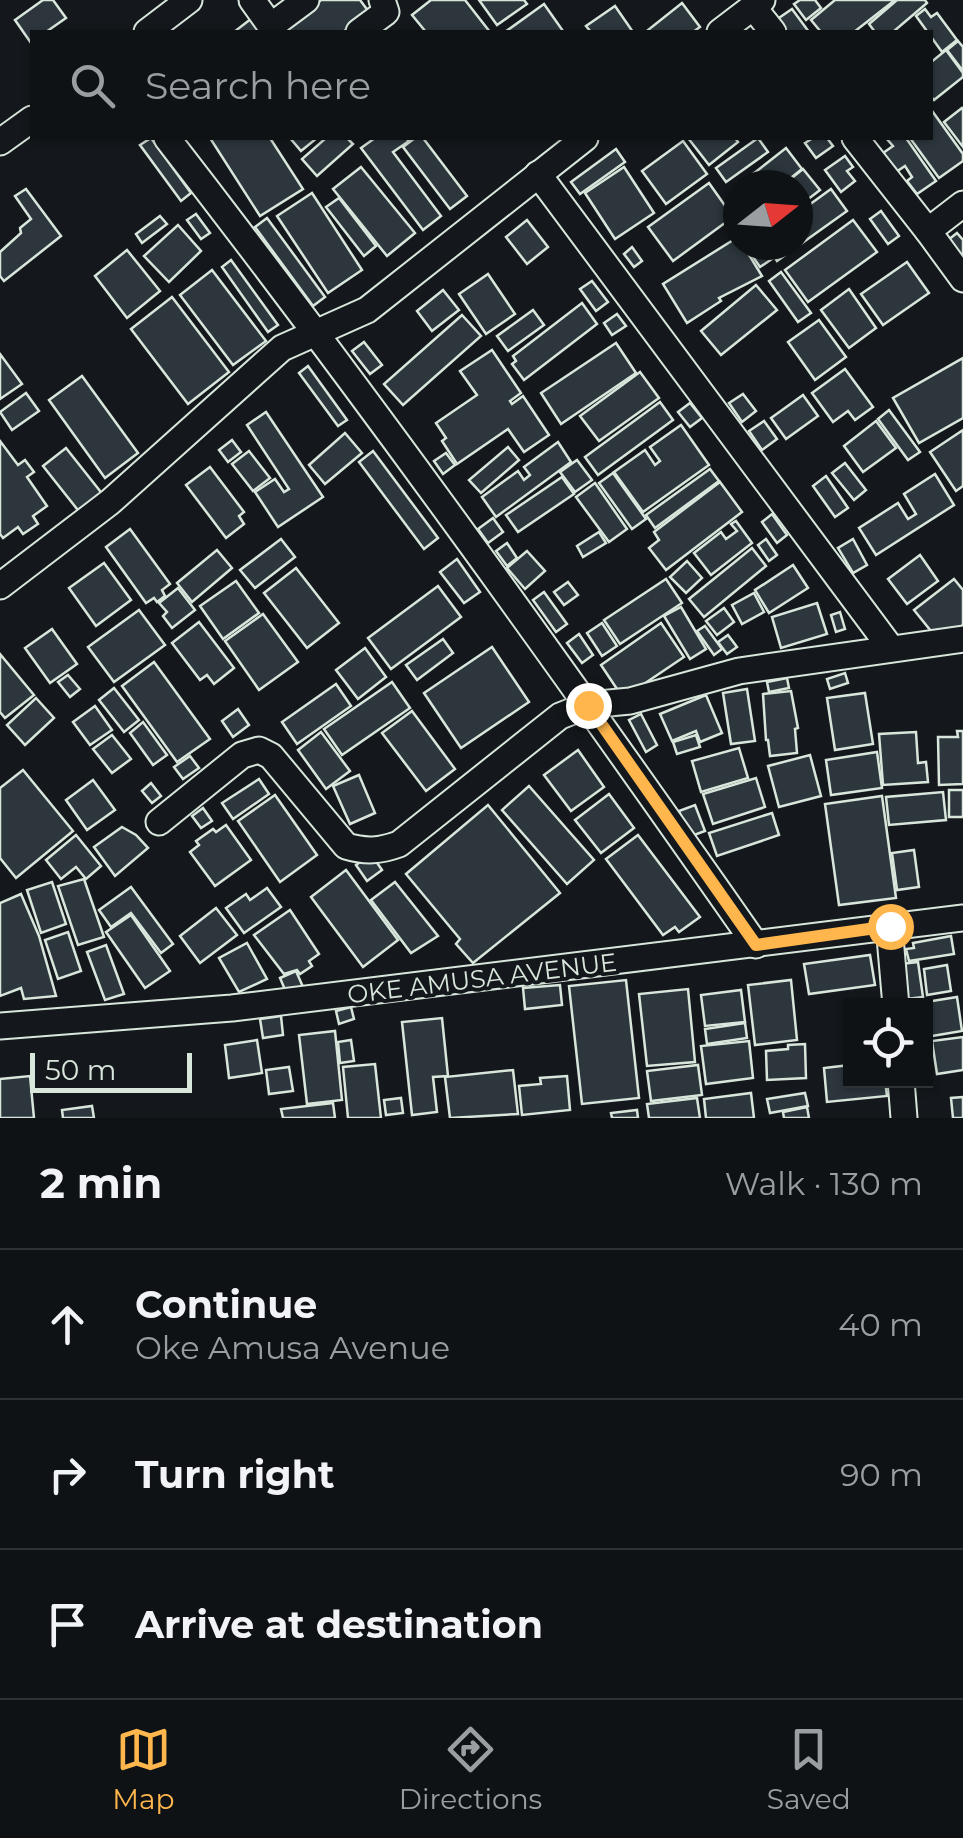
<!DOCTYPE html>
<meta charset="utf-8">
<style>
:root{--surface:#0f1215;--page:#181b1e;--text:#f1f3f6;--muted:#9b9ea0;--line:#2f3234;--accent:#ffb74d}
body{margin:0;font-family:Montserrat,sans-serif;background:var(--page);color:var(--text)}
.controls{position:absolute;right:30px;bottom:30px;display:grid;overflow:hidden;border-radius:0px;box-shadow:0 2px 8px #0004}
.controls button{width:90px;height:90px;display:grid;place-items:center;padding:0;border:0;border-bottom:2px solid var(--line);background:var(--surface);color:var(--text);font:50px sans-serif}
.compass{position:absolute;left:723px;top:170px;width:90px;height:90px;border-radius:50%;background:var(--surface);box-shadow:0 2px 8px #0004;rotate:73deg}
.scale{position:absolute;left:30px;bottom:25px;width:162px;box-sizing:border-box;padding-left:10px;border:5px solid #d8e6dc;border-top:0;font-size:28px;line-height:35px;white-space:nowrap;color:#d8e6dc;-webkit-text-stroke:8px #14181c;paint-order:stroke}
.stop{position:absolute;width:30px;height:30px;margin:-22px;border:8px solid #ffb74d;border-radius:50%;background:#fff}
.stop.end{background:#ffb74d;border-color:#fff;box-shadow:0 2px 10px #0008}
.list{margin:0;padding:0;list-style:none}
h2{display:flex;justify-content:space-between;align-items:center;height:130px;margin:0;padding:0 40px;font-size:42px}
h2 small{font-size:32px;font-weight:400;color:var(--muted)}
.list li{display:grid;grid-template-columns:65px 1fr auto;gap:30px;align-items:center;box-sizing:border-box;height:150px;padding:0 40px;border-top:2px solid var(--line)}
.list b{display:block;font-size:38px;white-space:nowrap}
.list p{margin:0;font-size:32px;white-space:nowrap;color:var(--muted)}
.list em{font-size:32px;font-style:normal;color:var(--muted)}
.icon{flex:none;width:55px;height:55px;fill:none;stroke:currentColor;stroke-width:2;stroke-linecap:round;stroke-linejoin:round}
.map{position:relative;flex:none;width:963px;height:1118px;overflow:hidden}
.search{position:absolute;background:var(--surface);box-shadow:0 2px 8px #0004;left:30px;right:30px;top:30px;height:110px;display:flex;align-items:center;gap:25px;box-sizing:border-box;padding:0 35px;border-radius:0px;color:var(--muted);font-size:38px}
.sheet{height:580px;background:var(--surface)}
nav{display:flex;justify-content:space-around;align-items:center;box-sizing:border-box;height:140px;border-top:2px solid var(--line);background:var(--surface);font-size:28px;color:var(--muted)}
nav a{display:grid;justify-items:center;gap:5px}
nav .on{color:var(--accent)}
.map>svg:first-child{display:block}
.building{fill:#2c363c;stroke:#d8e6dc;stroke-width:2.5}
.lines{fill:none;stroke-linecap:round;stroke-linejoin:round}
.minor-casing{stroke:#d8e6dc;stroke-width:29}
.minor{stroke:#14181c;stroke-width:25}
.route{stroke:#ffb74d;stroke-width:12}
.labels{text-anchor:middle;stroke-width:8;stroke-linejoin:round;paint-order:stroke}
.street-label{font-size:25px;fill:#d8e6dc;stroke:#14181c}
</style>
<div class="map">
<svg width="963" height="1118" viewBox="0 0 963 1118">
<rect width="100%" height="100%" fill="#14181c"/>
<!-- building -->
<g class="building">
<polygon points="43,0 53,0 66,18 46,32 32,32 31,43 15,20"/>
<polygon points="321,0 360,0 369,12 343,32 283,32"/>
<polygon points="431,0 465,0 490,32 426,32 412,15"/>
<polygon points="479,0 524,0 527,4 497,25"/>
<polygon points="800,0 815,0 821,8 806,20 794,4"/>
<polygon points="835,0 895,0 854,32 821,32 811,20"/>
<polygon points="897,0 925,0 927,3 893,32 875,32 869,24"/>
<polygon points="682,3 700,27 693,32 650,32 648,30"/>
<polygon points="544,4 563,31 505,32"/>
<polygon points="615,6 633,32 591,32 586,26"/>
<polygon points="792,9 809,32 781,32 773,22"/>
<polygon points="925,9 931,17 937,13 957,40 942,52 916,16"/>
<polygon points="256,15 266,32 234,32"/>
<polygon points="958,41 963,47 963,71 947,50"/>
<polygon points="946,50 963,73 963,77 934,100 930,96 930,63"/>
<polygon points="930,108 963,154 963,161 939,178 910,138 930,138"/>
<polygon points="962,108 963,109 963,147 944,122"/>
<polygon points="151,138 191,193 181,201 140,145"/>
<polygon points="210,138 270,138 303,189 260,216"/>
<polygon points="290,138 317,138 301,151"/>
<polygon points="326,138 347,138 353,144 317,176 302,159"/>
<polygon points="375,138 406,138 409,141 393,152 441,216 423,230 361,148"/>
<polygon points="415,138 423,138 467,196 450,209 403,147"/>
<polygon points="688,138 735,138 738,142 709,165"/>
<polygon points="758,138 768,152 726,182 716,168"/>
<polygon points="813,138 827,138 833,146 816,158 805,143"/>
<polygon points="886,138 906,138 936,181 917,194 907,181 912,177 905,166 896,172 883,153 893,146"/>
<polygon points="683,141 707,174 666,204 642,171"/>
<polygon points="786,148 802,169 782,185 739,185"/>
<polygon points="616,149 625,162 580,194 571,182"/>
<polygon points="845,156 853,167 847,171 855,181 841,192 825,170"/>
<polygon points="361,167 415,233 387,256 333,189"/>
<polygon points="624,167 654,213 615,239 585,193"/>
<polygon points="803,169 820,190 798,207 798,185 783,185"/>
<polygon points="709,183 733,217 673,261 648,227"/>
<polygon points="26,189 61,236 4,281 0,276 0,252 21,233 20,228 31,219 15,196"/>
<polygon points="831,189 847,211 777,261 766,245 798,245 798,213"/>
<polygon points="312,193 362,270 328,293 277,216"/>
<polygon points="339,198 376,246 364,256 326,207"/>
<polygon points="881,211 899,236 888,244 870,219"/>
<polygon points="196,214 210,233 201,239 187,220"/>
<polygon points="160,216 167,224 142,243 136,234"/>
<polygon points="267,218 325,297 313,306 255,227"/>
<polygon points="527,220 548,247 527,264 506,237"/>
<polygon points="853,220 877,252 808,302 785,270"/>
<polygon points="178,225 201,251 169,282 144,256"/>
<polygon points="957,233 963,240 963,261 948,240"/>
<polygon points="738,237 738,245 743,245 762,276 719,298 721,301 687,323 663,284"/>
<polygon points="745,245 763,245 772,259 760,267"/>
<polygon points="632,247 642,261 634,267 624,254"/>
<polygon points="127,250 160,291 127,318 95,276"/>
<polygon points="231,260 278,325 268,332 222,267"/>
<polygon points="907,262 929,293 883,325 861,294"/>
<polygon points="212,270 266,341 233,365 180,295"/>
<polygon points="781,272 811,313 798,322 769,281"/>
<polygon points="488,274 515,314 486,334 459,294"/>
<polygon points="592,281 608,302 596,311 580,289"/>
<polygon points="756,285 777,310 721,355 701,331"/>
<polygon points="849,289 876,328 849,348 821,310"/>
<polygon points="443,290 459,310 432,331 417,311"/>
<polygon points="172,297 229,372 188,404 131,329"/>
<polygon points="582,303 597,324 524,380 512,364 516,361 513,356"/>
<polygon points="533,310 544,325 508,351 497,336"/>
<polygon points="617,314 626,326 612,335 604,323"/>
<polygon points="462,315 481,336 403,405 384,384"/>
<polygon points="819,320 846,357 815,380 788,342"/>
<polygon points="364,342 382,365 370,374 352,351"/>
<polygon points="616,343 636,373 561,424 541,393"/>
<polygon points="492,350 521,393 510,401 512,404 523,396 549,435 524,452 508,429 457,464 442,441 446,438 436,423 477,395 460,371"/>
<polygon points="0,354 22,384 0,399"/>
<polygon points="963,358 963,418 919,443 893,398"/>
<polygon points="308,366 347,420 338,426 299,373"/>
<polygon points="845,369 873,407 855,420 848,411 833,422 812,393"/>
<polygon points="640,372 659,398 599,441 580,416"/>
<polygon points="82,376 138,453 105,478 49,400"/>
<polygon points="26,393 39,411 12,430 0,412"/>
<polygon points="743,394 756,411 742,422 729,403"/>
<polygon points="803,395 818,416 786,439 771,418"/>
<polygon points="660,402 673,420 598,475 585,457"/>
<polygon points="690,403 702,418 690,427 678,412"/>
<polygon points="889,410 920,452 908,460 878,419"/>
<polygon points="266,412 323,497 278,527 255,492 275,479 284,492 289,489 247,425"/>
<polygon points="764,421 777,439 762,450 749,431"/>
<polygon points="876,421 896,448 863,472 844,446"/>
<polygon points="681,425 709,465 643,512 614,472 645,450 655,465 660,461 650,447"/>
<polygon points="963,430 963,486 956,491 930,452"/>
<polygon points="345,433 362,453 325,484 309,465"/>
<polygon points="232,440 241,452 228,462 219,450"/>
<polygon points="0,441 18,465 25,460 34,472 27,477 47,506 33,516 38,524 23,534 18,527 3,538 0,534"/>
<polygon points="558,442 571,462 496,517 482,497 518,471 524,480 530,475 524,467"/>
<polygon points="508,447 519,460 481,493 469,480"/>
<polygon points="66,448 104,496 81,514 43,466"/>
<polygon points="249,451 270,478 253,491 232,464"/>
<polygon points="373,451 438,538 424,549 359,462"/>
<polygon points="446,453 455,465 443,474 434,461"/>
<polygon points="577,460 592,480 575,492 560,472"/>
<polygon points="845,463 866,490 854,500 832,473"/>
<polygon points="210,467 244,512 239,516 244,524 226,538 186,485"/>
<polygon points="710,469 719,481 655,528 646,515"/>
<polygon points="613,473 646,519 632,529 599,483"/>
<polygon points="935,474 954,505 876,555 859,528 898,503 908,519 916,514 904,494"/>
<polygon points="826,476 848,508 835,517 813,486"/>
<polygon points="562,477 574,494 518,532 506,515"/>
<polygon points="720,482 742,512 666,570 649,548 659,540 654,532"/>
<polygon points="595,483 627,529 609,542 576,497"/>
<polygon points="772,514 787,535 777,543 762,522"/>
<polygon points="493,518 503,532 488,543 478,529"/>
<polygon points="736,521 752,543 711,575 694,553 721,532 726,539 737,531 731,524"/>
<polygon points="130,529 170,584 162,590 165,596 157,602 154,598 146,603 106,547"/>
<polygon points="599,532 606,543 583,557 577,546"/>
<polygon points="281,539 295,557 255,588 240,570"/>
<polygon points="766,539 777,555 769,561 758,545"/>
<polygon points="853,539 867,565 853,573 838,548"/>
<polygon points="507,543 517,558 507,566 496,551"/>
<polygon points="752,548 766,566 704,617 689,599"/>
<polygon points="217,550 232,568 192,602 177,583"/>
<polygon points="527,551 545,571 525,589 507,568"/>
<polygon points="920,555 938,581 907,604 888,579"/>
<polygon points="457,559 480,592 464,603 440,572"/>
<polygon points="687,561 702,578 686,593 670,577"/>
<polygon points="104,563 131,600 96,626 69,588"/>
<polygon points="793,565 808,588 769,613 755,590"/>
<polygon points="296,568 339,623 307,648 264,593"/>
<polygon points="666,579 682,603 620,644 604,620"/>
<polygon points="954,579 963,590 963,625 948,636 935,636 914,610"/>
<polygon points="236,581 259,613 223,639 200,606"/>
<polygon points="568,582 578,595 564,605 554,592"/>
<polygon points="438,586 461,617 391,669 368,638"/>
<polygon points="178,588 195,610 172,628 163,616 167,612 159,603"/>
<polygon points="544,592 567,624 556,632 533,600"/>
<polygon points="754,593 764,612 742,624 732,605"/>
<polygon points="817,603 827,634 781,648 772,617"/>
<polygon points="681,607 706,649 690,659 664,616"/>
<polygon points="724,608 734,622 717,635 706,621"/>
<polygon points="139,610 165,645 114,682 88,647"/>
<polygon points="840,612 845,629 836,632 831,615"/>
<polygon points="263,614 298,662 259,690 225,641"/>
<polygon points="199,622 234,668 214,684 207,675 200,680 172,643"/>
<polygon points="602,623 617,646 602,656 587,633"/>
<polygon points="661,623 684,657 623,698 601,665"/>
<polygon points="705,626 722,649 714,655 697,631"/>
<polygon points="52,629 77,664 50,683 25,648"/>
<polygon points="579,634 593,655 582,663 567,643"/>
<polygon points="728,635 737,647 727,654 718,642"/>
<polygon points="443,639 453,653 417,680 406,665"/>
<polygon points="492,647 529,702 461,748 424,693"/>
<polygon points="365,648 386,677 358,699 336,670"/>
<polygon points="0,654 34,695 5,718 0,712"/>
<polygon points="154,662 210,739 177,762 122,686"/>
<polygon points="845,673 848,683 830,689 827,679"/>
<polygon points="68,675 80,689 70,697 58,682"/>
<polygon points="787,678 789,688 769,692 767,682"/>
<polygon points="392,682 410,708 342,755 324,729"/>
<polygon points="336,684 351,706 297,744 282,722"/>
<polygon points="114,688 139,720 124,732 99,700"/>
<polygon points="747,689 755,741 731,744 723,693"/>
<polygon points="791,691 798,728 795,729 797,753 770,756 768,740 766,740 763,694"/>
<polygon points="865,693 873,744 835,750 827,698"/>
<polygon points="706,695 722,733 700,742 696,731 672,741 660,714"/>
<polygon points="36,698 54,718 25,745 7,725"/>
<polygon points="95,706 112,730 90,745 73,722"/>
<polygon points="238,709 249,725 233,737 222,721"/>
<polygon points="412,711 455,769 426,791 382,733"/>
<polygon points="641,714 657,745 646,752 629,720"/>
<polygon points="143,722 167,755 153,765 130,733"/>
<polygon points="957,731 963,731 963,784 939,785 938,737 958,737"/>
<polygon points="321,732 350,771 326,789 298,750"/>
<polygon points="916,732 918,763 926,762 928,782 883,785 879,734"/>
<polygon points="112,735 131,759 112,773 93,749"/>
<polygon points="696,735 700,747 677,754 673,742"/>
<polygon points="739,748 748,778 701,792 692,761"/>
<polygon points="578,750 604,787 571,811 544,775"/>
<polygon points="877,752 882,788 831,795 826,760"/>
<polygon points="810,755 821,796 779,807 768,766"/>
<polygon points="190,756 199,768 183,779 174,767"/>
<polygon points="23,770 73,831 16,878 0,858 0,788"/>
<polygon points="359,775 375,813 350,824 333,786"/>
<polygon points="756,778 765,807 713,824 703,794"/>
<polygon points="259,779 269,794 233,819 222,803"/>
<polygon points="93,780 115,810 87,830 66,800"/>
<polygon points="151,783 161,796 152,803 142,791"/>
<polygon points="529,786 594,860 567,884 502,810"/>
<rect x="949" y="790" width="14" height="27"/>
<polygon points="943,792 946,820 889,825 886,797"/>
<polygon points="609,794 634,828 601,853 575,820"/>
<polygon points="275,795 317,855 280,882 238,821"/>
<polygon points="882,796 896,898 839,905 825,804"/>
<polygon points="488,805 560,893 473,963 456,944 460,939 406,874"/>
<polygon points="695,805 705,831 689,837 679,811"/>
<polygon points="203,808 212,821 201,828 192,816"/>
<polygon points="772,813 779,835 717,856 709,833"/>
<polygon points="226,825 251,860 215,886 190,852 199,845 196,841 213,829 216,832"/>
<polygon points="122,827 136,835 148,848 115,876 94,847"/>
<polygon points="76,835 101,866 86,879 76,867 61,879 46,860"/>
<polygon points="638,835 700,917 679,932 675,927 663,935 606,859"/>
<polygon points="914,850 919,887 897,890 892,853"/>
<polygon points="371,854 382,870 367,881 356,865"/>
<polygon points="346,870 398,940 363,967 311,897"/>
<polygon points="84,879 104,937 78,945 58,886"/>
<polygon points="52,882 66,924 41,933 27,890"/>
<polygon points="395,882 438,936 411,953 371,900"/>
<polygon points="131,887 173,944 161,953 131,913 111,927 99,910"/>
<polygon points="267,888 281,907 244,933 226,908 246,894 250,900"/>
<polygon points="21,894 39,936 56,996 24,999 21,988 0,996 0,903"/>
<polygon points="216,908 237,935 200,963 180,936"/>
<polygon points="290,910 319,954 309,961 312,966 300,974 297,970 284,974 254,935"/>
<polygon points="131,915 170,971 145,988 106,932"/>
<polygon points="68,932 81,971 58,979 45,940"/>
<polygon points="951,936 954,954 909,961 906,949 914,948 913,943"/>
<polygon points="247,943 267,979 239,992 219,958"/>
<polygon points="106,945 124,994 105,1000 87,952"/>
<polygon points="870,955 875,985 809,994 804,964"/>
<polygon points="918,962 923,997 906,999 901,964"/>
<polygon points="947,965 951,991 927,995 924,969"/>
<polygon points="296,971 303,987 286,992 280,978"/>
<polygon points="626,980 639,1098 582,1104 569,986"/>
<polygon points="791,980 797,1040 755,1045 748,985"/>
<polygon points="560,985 562,1005 525,1009 523,988"/>
<polygon points="688,989 695,1062 647,1066 639,994"/>
<polygon points="741,990 745,1022 705,1026 701,995"/>
<polygon points="957,997 962,1031 932,1036 926,1002"/>
<polygon points="351,1007 354,1019 339,1024 336,1011"/>
<polygon points="281,1016 283,1035 263,1038 260,1019"/>
<polygon points="442,1018 448,1076 433,1077 437,1112 412,1115 402,1022"/>
<polygon points="745,1023 747,1038 707,1044 705,1029"/>
<polygon points="335,1031 342,1100 307,1104 299,1035"/>
<polygon points="963,1037 963,1070 937,1074 932,1041"/>
<polygon points="257,1040 262,1073 229,1078 225,1045"/>
<polygon points="351,1040 354,1061 340,1063 338,1042"/>
<polygon points="749,1041 753,1078 706,1084 701,1046"/>
<polygon points="805,1044 806,1078 767,1080 766,1051 788,1049 788,1045"/>
<polygon points="375,1064 381,1118 348,1118 343,1067"/>
<polygon points="698,1065 702,1095 651,1101 647,1071"/>
<polygon points="850,1065 850,1080 885,1080 887,1096 827,1102 824,1068"/>
<polygon points="289,1067 293,1091 269,1094 266,1070"/>
<polygon points="513,1070 518,1114 450,1118 445,1077"/>
<polygon points="30,1076 34,1118 0,1118 0,1079"/>
<polygon points="567,1076 570,1110 522,1115 519,1086 541,1084 540,1078"/>
<polygon points="751,1093 754,1118 706,1118 704,1099"/>
<polygon points="805,1093 808,1106 770,1113 767,1099"/>
<polygon points="963,1097 963,1118 953,1118 951,1098"/>
<polygon points="401,1098 403,1113 386,1115 384,1100"/>
<polygon points="697,1098 700,1118 649,1118 647,1104"/>
<polygon points="333,1103 335,1118 283,1118 281,1109"/>
<polygon points="92,1106 94,1118 63,1118 62,1110"/>
<polygon points="807,1107 809,1118 784,1118 783,1112"/>
<polygon points="637,1110 638,1118 612,1118 611,1113"/>
</g>
<g class="lines">
<!-- minor casing -->
<g class="minor-casing">
<g id="minor">
<polyline points="252,0 275,32"/>
<polyline points="753,7 773,32"/>
<polyline points="271,26 306,0"/>
<polyline points="147,32 189,0"/>
<polyline points="359,32 386,12 382,0"/>
<polyline points="720,32 762,0"/>
<path d="M 167,138 C 371,401 565,672 756,945"/>
<polyline points="855,138 928,231 963,204"/>
<polyline points="0,142 32,119"/>
<polyline points="538,174 890,647"/>
<polyline points="928,231 963,279"/>
<polyline points="0,586 110,502 282,348 367,310 585,138"/>
<path d="M 159,822 L 242,755 L 259,750 L 271,756 L 346,846 C 366,852 380,851 399,844 L 560,716 L 588,705 L 630,701 L 739,671 L 963,639"/>
<polyline points="889,926 896,1006"/>
<polyline points="0,1026 232,1008 963,918"/>
<polyline points="901,1080 904,1118"/>
</g>
</g>
<!-- minor -->
<use href="#minor" class="minor"/>
</g>
<g class="lines">
<!-- route -->
<polyline class="route" points="588,705 756,945 890,926"/>
</g>
<g class="labels">
<!-- street labels -->
<g class="street-label">
<text transform="translate(482 978) rotate(-7)" y="9">OKE AMUSA AVENUE</text>
</g>
</g>
</svg>
<div class="controls">
<button><svg class="icon" aria-label="locate" viewBox="0 0 24 24"><circle cx="12" cy="12" r="6"/><path d="M12 2v4M12 18v4M2 12h4M18 12h4"/></svg></button>
</div>
<svg class="compass" viewBox="-18 -18 36 36"><path d="M0-13l5 13h-10z" fill="#e53935"/><path d="M0 13l5-13h-10z" fill="#9b9ea0"/></svg>
<div class="scale">50 m</div>
<div class="stop" style="left:890px;top:926px"></div>
<div class="stop end" style="left:588px;top:705px"></div>
<div class="search"><svg class="icon" aria-label="search" viewBox="0 0 24 24"><circle cx="10" cy="10" r="6"/><path d="M15 15l6 6"/></svg>Search here</div>
</div>
<section class="sheet">
<h2>2 min<small>Walk · 130 m</small></h2>
<ul class="list">
<li><svg class="icon" aria-label="ahead" viewBox="0 0 24 24"><path d="M12 20V5M6 11l6-6 6 6"/></svg><div><b>Continue</b><p>Oke Amusa Avenue</p></div><em>40 m</em></li>
<li><svg class="icon" aria-label="right" viewBox="0 0 24 24"><path d="M7 20v-9h11M14 6l5 5-5 5"/></svg><div><b>Turn right</b></div><em>90 m</em></li>
<li><svg class="icon" aria-label="arrive" viewBox="0 0 24 24"><path d="M6 21V4h12l-3 4 3 4H6"/></svg><div><b>Arrive at destination</b></div></li>
</ul>
</section>
<nav>
<a class="on"><svg class="icon" aria-label="map" viewBox="0 0 24 24"><path d="M3 6l6-2 6 2 6-2v14l-6 2-6-2-6 2zM9 4v14M15 6v14"/></svg>Map</a>
<a><svg class="icon" aria-label="directions" viewBox="0 0 24 24"><path d="M12 3l9 9-9 9-9-9zM9 14v-3h6M13 9l2 2-2 2"/></svg>Directions</a>
<a><svg class="icon" aria-label="saved" viewBox="0 0 24 24"><path d="M7 4h10v16l-5-4-5 4z"/></svg>Saved</a>
</nav>
